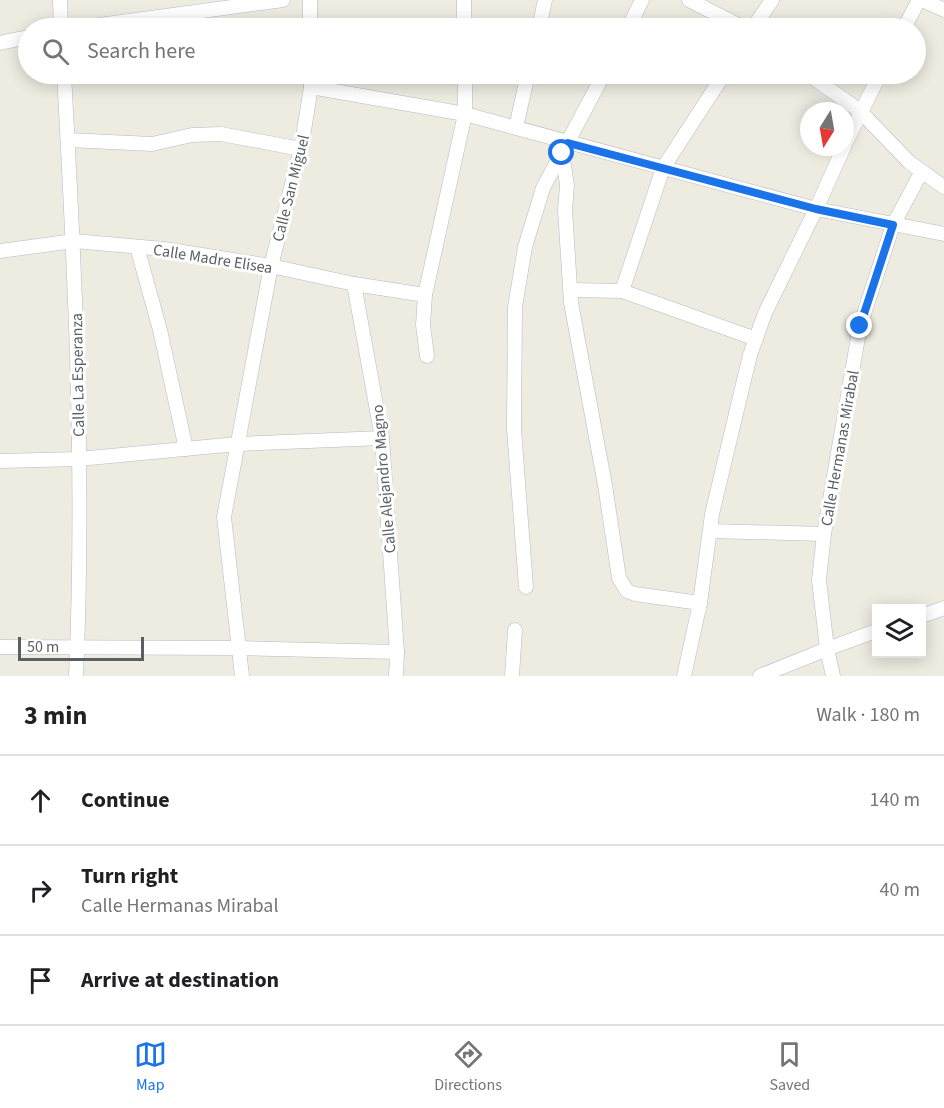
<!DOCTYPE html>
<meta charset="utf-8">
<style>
:root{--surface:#fff;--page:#f6f6f6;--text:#202124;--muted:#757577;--line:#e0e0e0;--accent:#1a73e8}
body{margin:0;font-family:"Source Sans 3",sans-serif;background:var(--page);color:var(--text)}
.controls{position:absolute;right:18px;bottom:18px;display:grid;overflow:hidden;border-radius:0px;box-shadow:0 3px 15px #0003}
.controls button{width:54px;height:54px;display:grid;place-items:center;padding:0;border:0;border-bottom:2px solid var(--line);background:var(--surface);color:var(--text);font:30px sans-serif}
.compass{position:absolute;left:800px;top:102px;width:54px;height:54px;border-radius:50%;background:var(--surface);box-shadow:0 3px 15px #0003;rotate:191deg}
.scale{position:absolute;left:18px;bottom:15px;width:126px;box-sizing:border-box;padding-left:6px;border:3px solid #5a5f63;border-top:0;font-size:16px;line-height:21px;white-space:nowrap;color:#5a5f63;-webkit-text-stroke:4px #fff;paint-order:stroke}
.stop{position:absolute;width:18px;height:18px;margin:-14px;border:4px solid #1a73e8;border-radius:50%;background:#fff}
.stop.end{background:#1a73e8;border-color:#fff;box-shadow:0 2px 6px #0008}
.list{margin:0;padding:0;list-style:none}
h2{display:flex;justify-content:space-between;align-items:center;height:78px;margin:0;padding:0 24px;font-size:26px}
h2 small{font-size:20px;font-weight:400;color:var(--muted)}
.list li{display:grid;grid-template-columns:39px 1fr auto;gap:18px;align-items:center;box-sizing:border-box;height:90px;padding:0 24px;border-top:2px solid var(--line)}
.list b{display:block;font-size:22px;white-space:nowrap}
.list p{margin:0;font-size:20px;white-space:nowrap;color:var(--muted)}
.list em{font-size:20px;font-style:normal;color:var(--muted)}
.icon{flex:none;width:33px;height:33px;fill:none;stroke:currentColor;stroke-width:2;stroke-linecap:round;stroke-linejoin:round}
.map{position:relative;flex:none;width:944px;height:676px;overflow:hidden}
.search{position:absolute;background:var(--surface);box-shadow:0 3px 15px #0003;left:18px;right:18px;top:18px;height:66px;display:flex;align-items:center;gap:15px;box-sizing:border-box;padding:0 21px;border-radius:33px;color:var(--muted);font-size:22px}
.sheet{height:348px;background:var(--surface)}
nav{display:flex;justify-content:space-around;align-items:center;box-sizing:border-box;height:84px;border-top:2px solid var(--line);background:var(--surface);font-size:16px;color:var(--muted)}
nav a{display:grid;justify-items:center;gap:3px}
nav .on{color:var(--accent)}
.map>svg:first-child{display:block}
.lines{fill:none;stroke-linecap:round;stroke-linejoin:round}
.street-casing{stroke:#b7babf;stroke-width:15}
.street{stroke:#fff;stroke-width:14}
.route{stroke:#1a73e8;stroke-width:8}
.labels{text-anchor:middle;stroke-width:6;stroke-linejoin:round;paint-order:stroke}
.street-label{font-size:16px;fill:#5a5f63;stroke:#fff}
</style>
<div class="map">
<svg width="944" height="676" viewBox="0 0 944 676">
<rect width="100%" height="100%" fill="#eeebe1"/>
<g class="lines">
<!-- street casing -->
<g class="street-casing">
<g id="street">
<polyline points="60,0 61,28"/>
<polyline points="310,0 310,28"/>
<polyline points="689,0 744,28"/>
<polyline points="922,0 944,10"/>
<polyline points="77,28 283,0"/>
<polyline points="464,28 464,0"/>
<polyline points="539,28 545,0"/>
<polyline points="628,28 642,0"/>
<polyline points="753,28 772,0"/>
<polyline points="904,28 919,0"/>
<polyline points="0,43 28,37"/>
<path d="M 64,74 C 75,274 85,475 76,676"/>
<polyline points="808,74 860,111 909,162 944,187"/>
<polyline points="311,87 465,114 816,209 944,234"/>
<polyline points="516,127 528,74"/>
<polyline points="68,140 152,144 192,135 221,134 301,149"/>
<polyline points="845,144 880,74"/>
<polyline points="562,153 567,185 565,210 571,303 605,485 619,578 627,591 635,594 700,603"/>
<polyline points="137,247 160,330 186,449"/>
<polyline points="0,251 74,241 164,249 271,266 354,284 425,295"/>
<polyline points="354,284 382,438 397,652 396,676"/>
<polyline points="571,290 622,291 756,339"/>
<polyline points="622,291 663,168 724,74"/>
<polyline points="427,356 423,325 425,295 465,114 465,74"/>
<polyline points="0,461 79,459 237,444 382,438"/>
<polyline points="710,531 824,534"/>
<polyline points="526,587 514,429 515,307 525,247 543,188 604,74"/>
<polyline points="922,616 944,608"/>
<polyline points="0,647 237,648 397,652"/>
<polyline points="242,676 224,517 271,266 301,149 311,87 311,74"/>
<polyline points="512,676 515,630"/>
<polyline points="684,676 700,603 712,514 750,355 765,313 816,209 844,147"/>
<polyline points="760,676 827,649 876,631"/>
<polyline points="833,676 827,649 819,580 824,534 860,326 893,225 922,171"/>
</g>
</g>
<!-- street -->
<use href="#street" class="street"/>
</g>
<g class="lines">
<!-- route -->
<polyline class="route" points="562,153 568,143 816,209 893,225 860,326"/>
</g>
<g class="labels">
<!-- street labels -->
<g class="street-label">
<text transform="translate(290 188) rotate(-76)" y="6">Calle San Miguel</text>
<text transform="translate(213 258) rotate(9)" y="6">Calle Madre Elisea</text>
<text transform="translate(77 375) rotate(-91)" y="6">Calle La Esperanza</text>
<text transform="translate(839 448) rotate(-80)" y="6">Calle Hermanas Mirabal</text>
<text transform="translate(383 479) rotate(-95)" y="6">Calle Alejandro Magno</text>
</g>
</g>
</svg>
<div class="controls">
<button><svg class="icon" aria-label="layers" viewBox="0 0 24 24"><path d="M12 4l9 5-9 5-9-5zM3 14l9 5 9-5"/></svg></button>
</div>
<svg class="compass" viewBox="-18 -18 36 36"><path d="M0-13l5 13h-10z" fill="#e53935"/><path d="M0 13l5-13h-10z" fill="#757577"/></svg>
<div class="scale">50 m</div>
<div class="stop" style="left:562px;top:153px"></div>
<div class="stop end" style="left:860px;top:326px"></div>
<div class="search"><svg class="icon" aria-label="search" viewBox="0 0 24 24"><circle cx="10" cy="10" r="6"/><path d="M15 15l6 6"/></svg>Search here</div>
</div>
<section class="sheet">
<h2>3 min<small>Walk · 180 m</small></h2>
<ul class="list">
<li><svg class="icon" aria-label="ahead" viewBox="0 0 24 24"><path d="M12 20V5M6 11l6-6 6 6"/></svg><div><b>Continue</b></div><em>140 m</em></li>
<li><svg class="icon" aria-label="right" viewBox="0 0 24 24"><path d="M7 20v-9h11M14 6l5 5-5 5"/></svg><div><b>Turn right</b><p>Calle Hermanas Mirabal</p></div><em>40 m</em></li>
<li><svg class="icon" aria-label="arrive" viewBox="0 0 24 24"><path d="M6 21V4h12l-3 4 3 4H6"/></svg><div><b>Arrive at destination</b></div></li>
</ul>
</section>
<nav>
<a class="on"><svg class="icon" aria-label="map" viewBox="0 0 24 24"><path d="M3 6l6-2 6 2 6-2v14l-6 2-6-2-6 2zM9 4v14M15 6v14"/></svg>Map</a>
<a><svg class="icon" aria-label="directions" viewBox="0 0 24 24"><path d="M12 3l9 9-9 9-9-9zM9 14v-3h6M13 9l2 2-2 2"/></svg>Directions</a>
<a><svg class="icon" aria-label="saved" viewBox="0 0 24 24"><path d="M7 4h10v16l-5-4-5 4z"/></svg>Saved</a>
</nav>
